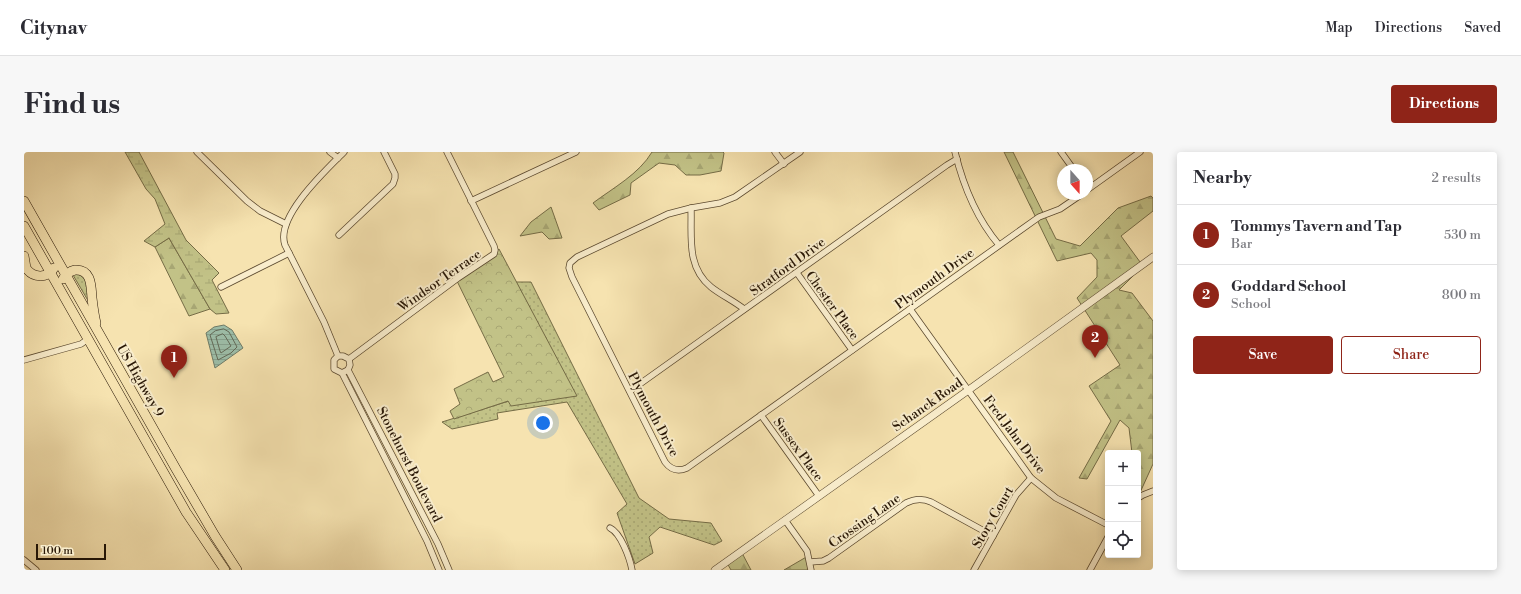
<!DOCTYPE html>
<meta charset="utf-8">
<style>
:root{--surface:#fff;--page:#f7f7f7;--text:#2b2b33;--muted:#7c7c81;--line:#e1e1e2;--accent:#8f2418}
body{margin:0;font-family:"Libre Bodoni",serif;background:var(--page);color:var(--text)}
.controls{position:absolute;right:12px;bottom:12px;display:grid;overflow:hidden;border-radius:4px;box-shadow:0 2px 10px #0003}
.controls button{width:36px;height:36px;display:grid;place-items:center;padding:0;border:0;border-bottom:1px solid var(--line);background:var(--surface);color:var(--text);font:20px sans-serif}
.compass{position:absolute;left:1033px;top:12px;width:36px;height:36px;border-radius:50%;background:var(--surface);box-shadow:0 2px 10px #0003;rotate:159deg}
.scale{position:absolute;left:12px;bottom:10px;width:70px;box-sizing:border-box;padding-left:4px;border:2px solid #281706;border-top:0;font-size:11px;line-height:14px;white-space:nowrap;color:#281706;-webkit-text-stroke:3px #f9edcc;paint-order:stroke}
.you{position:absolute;left:519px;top:271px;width:14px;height:14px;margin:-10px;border:3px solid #fff;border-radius:50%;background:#1a73e8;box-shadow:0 0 0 6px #1a73e833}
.badge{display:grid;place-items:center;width:26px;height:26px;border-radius:50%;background:var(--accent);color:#fff;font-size:13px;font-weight:700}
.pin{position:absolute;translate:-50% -33px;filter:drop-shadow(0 1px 2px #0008)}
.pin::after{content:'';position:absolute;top:21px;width:14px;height:12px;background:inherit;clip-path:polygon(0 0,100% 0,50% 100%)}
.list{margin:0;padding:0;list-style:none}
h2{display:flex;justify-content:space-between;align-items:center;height:52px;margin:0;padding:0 16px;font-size:17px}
h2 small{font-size:13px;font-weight:400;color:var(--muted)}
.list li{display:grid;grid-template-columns:26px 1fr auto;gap:12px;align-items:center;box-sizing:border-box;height:60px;padding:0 16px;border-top:1px solid var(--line)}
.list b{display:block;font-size:15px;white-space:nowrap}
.list p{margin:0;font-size:13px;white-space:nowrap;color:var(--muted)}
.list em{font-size:13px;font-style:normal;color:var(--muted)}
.actions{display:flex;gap:8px;padding:12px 16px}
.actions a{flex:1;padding:9px 0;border:1px solid var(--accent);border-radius:4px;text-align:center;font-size:14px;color:var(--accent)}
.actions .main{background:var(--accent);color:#fff}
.icon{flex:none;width:22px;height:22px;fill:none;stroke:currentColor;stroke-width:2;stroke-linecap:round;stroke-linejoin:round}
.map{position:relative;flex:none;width:1129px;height:418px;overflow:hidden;border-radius:4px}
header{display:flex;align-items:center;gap:24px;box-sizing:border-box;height:56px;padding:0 20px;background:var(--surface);border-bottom:1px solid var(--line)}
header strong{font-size:19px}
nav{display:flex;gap:22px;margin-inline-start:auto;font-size:14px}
.intro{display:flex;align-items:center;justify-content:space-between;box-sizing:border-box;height:96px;padding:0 24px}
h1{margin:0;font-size:28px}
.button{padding:10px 18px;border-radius:4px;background:var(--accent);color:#fff;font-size:14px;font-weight:700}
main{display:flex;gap:24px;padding:0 24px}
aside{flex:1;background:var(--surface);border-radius:4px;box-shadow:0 2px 10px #0003}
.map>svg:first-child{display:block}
.grass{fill:url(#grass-dots);stroke:#756c46}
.forest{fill:url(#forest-firs);stroke:#756c46}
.wetland{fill:url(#wetland-marsh);stroke:#756c46}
.park{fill:url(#park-crowns);stroke:#756c46}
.water{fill:url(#water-rules);stroke:#6e7b68}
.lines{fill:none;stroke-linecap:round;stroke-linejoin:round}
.shore{stroke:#626a58;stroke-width:1}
.minor-casing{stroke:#5c4a30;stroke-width:7}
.tertiary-casing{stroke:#5c4a30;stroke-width:8}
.trunk-casing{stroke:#281706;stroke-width:10}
.minor{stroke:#f9edcc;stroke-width:5.5}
.tertiary{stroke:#f9edcc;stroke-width:7}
.trunk{stroke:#f6e3b0;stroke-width:9}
.labels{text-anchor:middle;stroke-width:4;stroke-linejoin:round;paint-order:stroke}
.street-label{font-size:13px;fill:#281706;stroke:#f9edcc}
</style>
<header>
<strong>Citynav</strong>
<nav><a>Map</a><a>Directions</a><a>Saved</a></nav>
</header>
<div class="intro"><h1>Find us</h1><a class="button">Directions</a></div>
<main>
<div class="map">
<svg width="1129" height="418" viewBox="0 0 1129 418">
<defs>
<pattern id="grass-dots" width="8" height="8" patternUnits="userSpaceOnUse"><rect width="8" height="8" fill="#c2c287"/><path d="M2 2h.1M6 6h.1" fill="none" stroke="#a7a673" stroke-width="1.8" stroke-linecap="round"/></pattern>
<pattern id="forest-firs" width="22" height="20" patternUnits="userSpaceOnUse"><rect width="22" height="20" fill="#c2c287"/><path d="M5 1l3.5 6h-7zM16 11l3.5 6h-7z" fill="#a7a673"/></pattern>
<pattern id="wetland-marsh" width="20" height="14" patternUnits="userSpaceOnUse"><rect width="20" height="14" fill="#c2c287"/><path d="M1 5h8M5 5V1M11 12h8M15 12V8" fill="none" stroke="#a7a673"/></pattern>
<pattern id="park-crowns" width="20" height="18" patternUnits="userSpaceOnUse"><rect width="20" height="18" fill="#c2c287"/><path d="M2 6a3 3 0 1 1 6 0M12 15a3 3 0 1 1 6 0" fill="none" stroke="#a7a673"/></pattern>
<pattern id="water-rules" width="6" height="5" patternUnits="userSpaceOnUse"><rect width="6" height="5" fill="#9dbea9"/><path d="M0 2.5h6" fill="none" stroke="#87a390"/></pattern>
</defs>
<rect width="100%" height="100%" fill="#f6e3b0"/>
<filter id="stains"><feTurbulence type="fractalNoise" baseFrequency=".005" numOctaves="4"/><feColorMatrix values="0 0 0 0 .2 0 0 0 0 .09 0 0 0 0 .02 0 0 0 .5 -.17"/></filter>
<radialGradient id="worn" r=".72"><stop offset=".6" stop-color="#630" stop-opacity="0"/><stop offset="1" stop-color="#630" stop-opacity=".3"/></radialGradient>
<!-- grass -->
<g class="grass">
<polygon points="53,121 63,126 66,152 49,123"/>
<polygon points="492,130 507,130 615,346 645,367 687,371 698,389 690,393 636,375 625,385 629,401 611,412 593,361 603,352 543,250 473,261 474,267 428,277 418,270 485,249 552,244"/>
</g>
<!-- forest -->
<g class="forest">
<path d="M 628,0 L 699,0 L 700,1 L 697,19 L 676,23 L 662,23 L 651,13 L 635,11 L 607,31 L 606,43 L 575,58 L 569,51 C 589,36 615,22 628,0 Z"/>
<polygon points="980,0 989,0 1032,87 1056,94 1094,56 1127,44 1129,46 1129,59 1097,84 1119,114 1095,138 1108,141 1129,169 1129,312 1114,345 1114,301 1108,301 1105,276 1096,268 1063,327 1055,326 1087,269 1065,234 1096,213 1053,146 1073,125 1073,108 1067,101 1033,109"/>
<polygon points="527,55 538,86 525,87 518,80 496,84 507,70"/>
<polygon points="145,86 186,157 165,164 131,95"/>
<polygon points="718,401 727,418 707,418 703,411"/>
<polygon points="784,404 786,418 760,418"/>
</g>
<!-- wetland -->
<polygon class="wetland" points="101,0 115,0 162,88 195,121 188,128 205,161 192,162 186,157 145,86 131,95 120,89 141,72 131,47 122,37"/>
<!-- park -->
<polygon class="park" points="475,97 553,244 487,254 484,249 430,267 426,259 436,252 430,237 464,220 469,230 480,225 432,127"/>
<!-- water -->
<polygon class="water" points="200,173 208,178 219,196 191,216 182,181 190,175"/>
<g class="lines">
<!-- shore -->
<g class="shore">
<polygon points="200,177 205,180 213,195 207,201 194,208 186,183 191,179"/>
<polygon points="199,182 201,184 207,194 197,201 196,199 192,185"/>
</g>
<!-- minor casing -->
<g class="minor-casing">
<g id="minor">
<polyline points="173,0 223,49 236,59 262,72"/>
<polyline points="306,0 314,6"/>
<polyline points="751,0 760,12"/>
<path d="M 776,0 L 711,45 L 696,51 L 667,56 L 644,62 L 553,105 L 546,111 L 545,116 L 548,125 L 641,310 C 647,318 654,320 663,316 L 1015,65 L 1036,57 L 1058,42"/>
<path d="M 931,0 C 939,33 953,67 975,93"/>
<polyline points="1037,0 1050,18"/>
<polyline points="1063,38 1116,0"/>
<polyline points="447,49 552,0"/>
<path d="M 667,56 C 668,84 662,115 687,135 C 697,143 710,149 720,157"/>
<polyline points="315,83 369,32 371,26 371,22 360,0"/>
<polyline points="773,121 828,198"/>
<polyline points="197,135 265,101"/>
<polyline points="886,157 1007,326 1032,346 1084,373"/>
<path d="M 314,204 L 300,170 L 261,93 C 251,65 302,18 320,0"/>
<polyline points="325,207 434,126 470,102 471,98 470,94 423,0"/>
<polyline points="0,208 57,192 64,187"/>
<polyline points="324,218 414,392 425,418"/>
<polyline points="318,221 324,218 326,213 325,207 319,204 314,204 310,208 310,217 318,221 403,389 415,418"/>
<polyline points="606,239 923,13 933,7"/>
<polyline points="737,263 795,344"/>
<polyline points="1114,346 1119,343 1129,339"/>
<polyline points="761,368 783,399 787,418"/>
<path d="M 586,376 C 597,381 606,407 608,418"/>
<polyline points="0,408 12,418"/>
<path d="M 786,410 L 799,409 L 805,406 L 882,351 C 890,347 898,346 907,350 L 969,384"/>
<polyline points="950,418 992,343 1007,326"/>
<polyline points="1066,418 1084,385"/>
</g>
</g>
<!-- tertiary casing -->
<g class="tertiary-casing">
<polyline id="tertiary" points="691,418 953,232 1129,105"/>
</g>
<!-- trunk casing -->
<g class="trunk-casing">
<g id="trunk">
<polyline points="0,49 152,317 191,384 213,418"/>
<polyline points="0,74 162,360 201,418"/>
<path d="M 0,104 L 2,116 C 9,126 23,127 30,116"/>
<path d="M 39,127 C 41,123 46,119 51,118 C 68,117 67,135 68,146 C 69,155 70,163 72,171"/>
</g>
</g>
<!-- minor -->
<use href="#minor" class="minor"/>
<!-- tertiary -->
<use href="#tertiary" class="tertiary"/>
<!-- trunk -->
<use href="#trunk" class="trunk"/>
</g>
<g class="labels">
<!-- street labels -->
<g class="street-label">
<text transform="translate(763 114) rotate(-36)" y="5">Stratford Drive</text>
<text transform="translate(910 126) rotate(-36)" y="5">Plymouth Drive</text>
<text transform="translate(415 128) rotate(-35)" y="5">Windsor Terrace</text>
<text transform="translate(809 153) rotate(54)" y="5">Chester Place</text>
<text transform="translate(117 228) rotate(60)" y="5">US Highway 9</text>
<text transform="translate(903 252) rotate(-35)" y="5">Schanck Road</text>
<text transform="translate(630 262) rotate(62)" y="5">Plymouth Drive</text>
<text transform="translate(991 282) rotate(53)" y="5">Fred Jahn Drive</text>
<text transform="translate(775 297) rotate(54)" y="5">Sussex Place</text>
<text transform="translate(386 312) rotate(63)" y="5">Stonehurst Boulevard</text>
<text transform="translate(968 365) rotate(-60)" y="5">Story Court</text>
<text transform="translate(840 368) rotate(-35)" y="5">Crossing Lane</text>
</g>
</g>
<rect width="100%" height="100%" filter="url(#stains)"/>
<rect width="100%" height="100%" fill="url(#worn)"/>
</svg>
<div class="controls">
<button>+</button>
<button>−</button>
<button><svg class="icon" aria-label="locate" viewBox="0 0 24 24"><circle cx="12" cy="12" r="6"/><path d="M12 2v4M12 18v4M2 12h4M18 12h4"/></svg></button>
</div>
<svg class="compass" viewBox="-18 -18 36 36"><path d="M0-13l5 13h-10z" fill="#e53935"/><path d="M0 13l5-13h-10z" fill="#7c7c81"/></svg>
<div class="scale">100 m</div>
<div class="you"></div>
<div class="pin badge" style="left:150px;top:226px">1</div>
<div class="pin badge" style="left:1071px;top:206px">2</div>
</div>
<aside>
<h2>Nearby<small>2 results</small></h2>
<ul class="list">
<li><span class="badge">1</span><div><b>Tommys Tavern and Tap</b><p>Bar</p></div><em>530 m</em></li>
<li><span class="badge">2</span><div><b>Goddard School</b><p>School</p></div><em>800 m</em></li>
</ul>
<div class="actions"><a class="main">Save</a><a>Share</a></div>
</aside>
</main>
